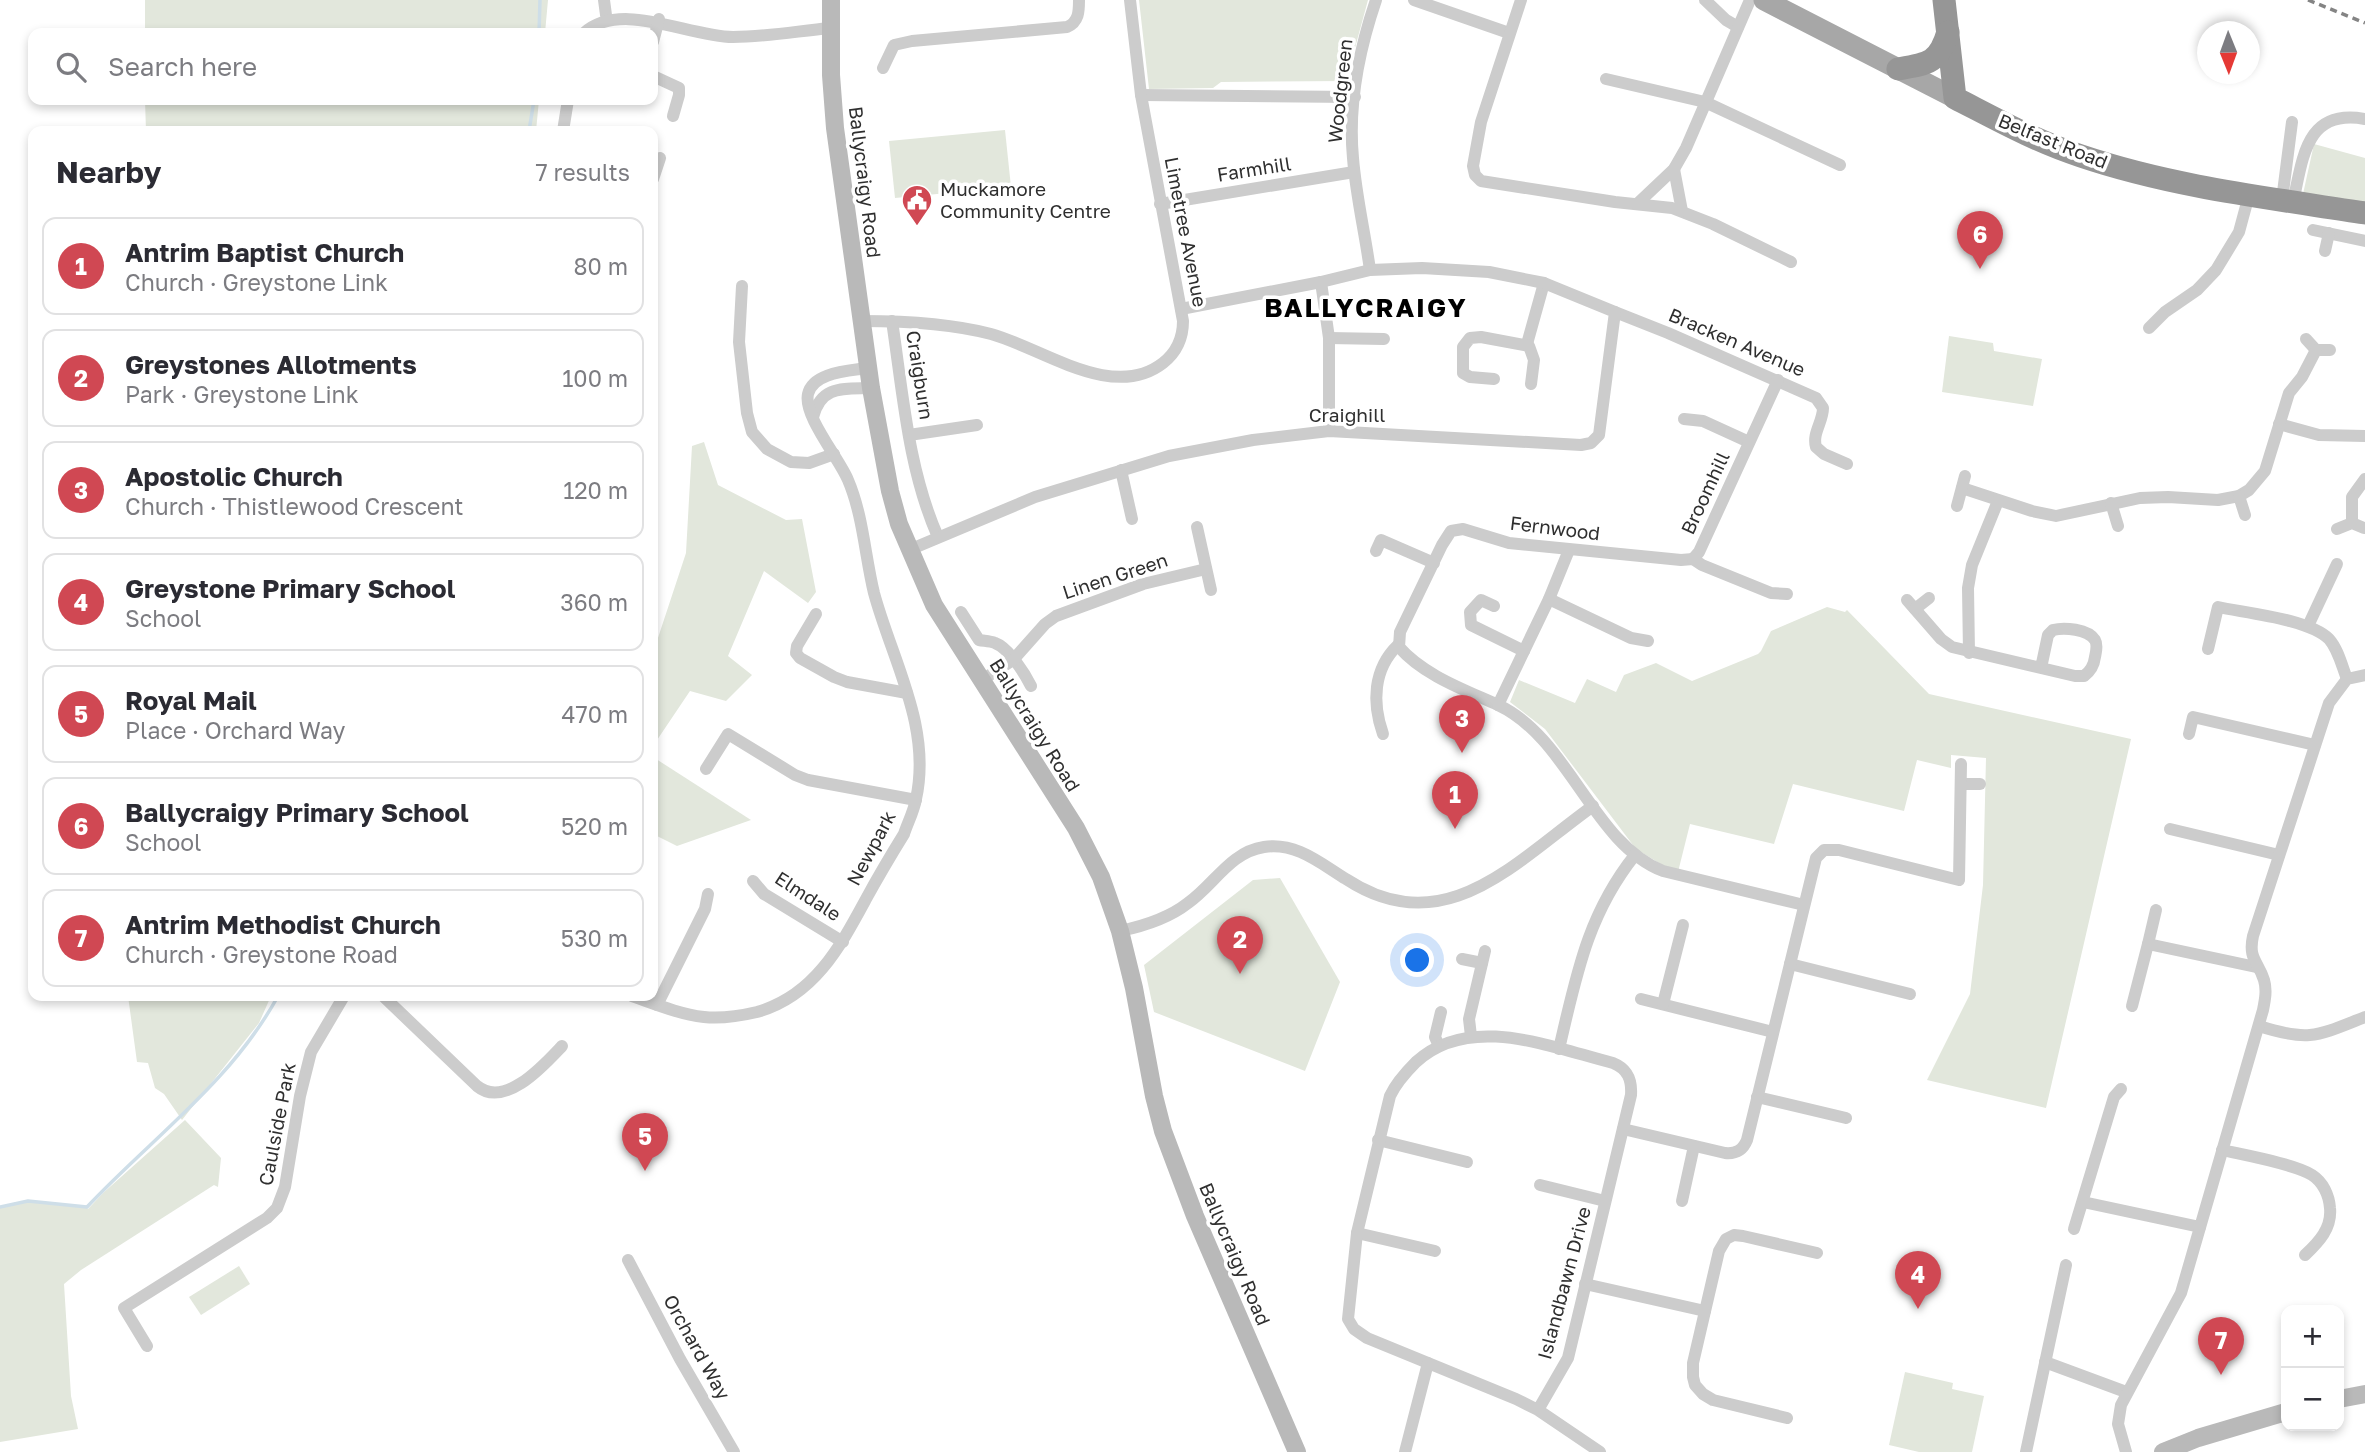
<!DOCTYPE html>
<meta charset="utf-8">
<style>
:root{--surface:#fff;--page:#f2f2f3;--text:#2b2b33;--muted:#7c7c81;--line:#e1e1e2;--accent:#d04853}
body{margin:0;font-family:"Golos Text",sans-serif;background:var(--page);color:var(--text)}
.controls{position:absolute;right:21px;bottom:21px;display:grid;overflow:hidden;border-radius:14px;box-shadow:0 4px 10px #0003}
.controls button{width:63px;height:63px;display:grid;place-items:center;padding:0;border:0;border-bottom:2px solid var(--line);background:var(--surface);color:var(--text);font:35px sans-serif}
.compass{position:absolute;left:2197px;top:21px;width:63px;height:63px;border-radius:50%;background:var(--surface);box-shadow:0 4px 10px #0003;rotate:179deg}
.you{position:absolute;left:1418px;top:961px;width:24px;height:24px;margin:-18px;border:5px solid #fff;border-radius:50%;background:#1a73e8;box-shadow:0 0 0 10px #1a73e833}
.badge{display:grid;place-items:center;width:46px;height:46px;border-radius:50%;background:var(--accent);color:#fff;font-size:23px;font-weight:700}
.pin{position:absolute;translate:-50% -58px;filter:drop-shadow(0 2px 4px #0008)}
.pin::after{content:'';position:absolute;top:37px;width:24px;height:21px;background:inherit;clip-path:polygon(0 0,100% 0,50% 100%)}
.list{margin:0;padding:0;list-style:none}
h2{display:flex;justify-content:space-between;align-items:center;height:91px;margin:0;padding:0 28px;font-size:30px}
h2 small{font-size:23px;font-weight:400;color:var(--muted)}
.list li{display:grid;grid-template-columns:46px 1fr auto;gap:21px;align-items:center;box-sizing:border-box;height:98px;margin:0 14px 14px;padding:0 14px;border:2px solid var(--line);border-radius:14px}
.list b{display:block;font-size:26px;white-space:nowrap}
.list p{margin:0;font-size:23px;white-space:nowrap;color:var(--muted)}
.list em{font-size:23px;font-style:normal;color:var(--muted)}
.icon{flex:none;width:38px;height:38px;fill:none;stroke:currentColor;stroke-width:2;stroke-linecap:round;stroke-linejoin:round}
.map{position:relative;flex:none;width:2365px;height:1452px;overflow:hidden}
.search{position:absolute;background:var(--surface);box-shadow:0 4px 10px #0003;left:28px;top:28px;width:630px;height:77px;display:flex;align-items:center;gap:18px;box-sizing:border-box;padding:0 24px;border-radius:14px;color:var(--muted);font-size:26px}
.panel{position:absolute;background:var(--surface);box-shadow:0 4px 10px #0003;left:28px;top:126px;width:630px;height:875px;border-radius:14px}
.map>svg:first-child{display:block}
.green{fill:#e2e7dc}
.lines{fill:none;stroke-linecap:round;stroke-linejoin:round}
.stream{stroke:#cedee8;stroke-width:3.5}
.street{stroke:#ccc;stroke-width:12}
.secondary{stroke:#b9b9b9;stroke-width:18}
.primary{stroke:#a7a7a7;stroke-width:21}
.highway{stroke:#969696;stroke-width:23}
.rail{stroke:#848484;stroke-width:3.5;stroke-dasharray:7 5;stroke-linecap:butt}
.labels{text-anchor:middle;stroke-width:7;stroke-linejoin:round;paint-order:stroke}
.street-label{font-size:19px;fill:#2f2f2f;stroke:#fff}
.poi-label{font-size:19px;fill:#2f2f2f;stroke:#fff;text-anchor:start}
.district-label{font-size:26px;font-weight:bold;letter-spacing:2px;fill:#000;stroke:#fff}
</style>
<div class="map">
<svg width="2365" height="1452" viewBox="0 0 2365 1452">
<rect width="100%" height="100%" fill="#fff"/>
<!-- green -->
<g class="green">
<polygon points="145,0 548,0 545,33 145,33"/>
<polygon points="1139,0 1368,0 1346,81 1221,82 1213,88 1149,89"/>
<polygon points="145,100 539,100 536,131 146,131"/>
<polygon points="1005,130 1011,187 895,198 889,141"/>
<polygon points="2314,144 2365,158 2365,203 2303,194"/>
<polygon points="1949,336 1993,343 1994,351 2042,359 2033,406 1942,392"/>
<polygon points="704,442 718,485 786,520 802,519 816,592 808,603 764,571 728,656 752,675 726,701 690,691 653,746 653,653 686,553 692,446"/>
<polygon points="1827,607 1845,612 1847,610 1929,694 2131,739 2046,1108 1927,1080 1970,994 1983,885 1986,758 1951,755 1951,768 1917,760 1904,811 1793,784 1774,844 1690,824 1678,872 1664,866 1636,849 1545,729 1510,702 1519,680 1575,703 1587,679 1616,692 1624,675 1656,663 1692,681 1758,654 1761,651 1771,631"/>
<polygon points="653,757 751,820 677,846 653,834"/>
<polygon points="1280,878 1340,982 1305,1071 1154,1012 1144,965 1253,880"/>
<polygon points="128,996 271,996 259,1023 182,1120 164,1094 155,1088 148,1063 137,1062"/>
<polygon points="185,1120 221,1158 218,1187 214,1185 81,1270 64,1284 71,1396 78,1429 0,1442 0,1207 28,1201 86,1207 88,1209 103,1193"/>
<polygon points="239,1266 250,1284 201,1315 189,1297"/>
<polygon points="1905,1372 1953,1383 1952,1389 1984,1396 1972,1452 1919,1452 1889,1445"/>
</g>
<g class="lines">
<!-- stream -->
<g class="stream">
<polyline points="539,33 540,0"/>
<polyline points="529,131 534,100"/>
<path d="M 0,1207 L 28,1201 L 87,1207 C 153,1137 231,1082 278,996"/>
</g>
<!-- street -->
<g class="street">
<polyline points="604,0 606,15"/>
<polyline points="1414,0 1509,33"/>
<polyline points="1521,0 1481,122 1473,166 1475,175 1481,181 1615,202 1672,208 1713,224 1791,262"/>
<polyline points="1705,0 1726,20 1738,27"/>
<path d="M 584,33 C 621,0 686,36 733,37 C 765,37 798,31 830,28"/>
<polyline points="653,42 659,19"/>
<path d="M 883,68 L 894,45 L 912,41 L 1067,27 C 1079,22 1079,11 1079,0"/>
<polyline points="653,76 679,88 679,95 673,116"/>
<polyline points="1606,79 1705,102 1840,165"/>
<polyline points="1141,95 1355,97"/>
<polyline points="563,131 568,100"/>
<polyline points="1674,169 1682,211"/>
<polyline points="653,179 660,158"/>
<polyline points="2282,200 2292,122"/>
<path d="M 2293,202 C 2303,159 2305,108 2365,119"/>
<polyline points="1160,204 1354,172"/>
<polyline points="1637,204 1674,169 1686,148 1750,0"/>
<polyline points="2313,230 2365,241"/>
<polyline points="2325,251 2329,233"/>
<path d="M 1370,270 C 1365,233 1356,196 1353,158 C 1348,105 1359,50 1376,0"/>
<polyline points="1321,282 1329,338 1329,431"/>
<polyline points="742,286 739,342 747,413 752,432 767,449 791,462 809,463 834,454"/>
<path d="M 1615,312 L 1668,333 L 1816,398 L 1823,408 C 1823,422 1812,433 1816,447 L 1824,454 L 1847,464"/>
<path d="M 862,321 C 905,321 949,323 991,334 C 1042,348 1113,402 1163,363 C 1177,352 1183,338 1183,321 L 1141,95 L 1130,0"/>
<path d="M 892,321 C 903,394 908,469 938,537"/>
<polyline points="2149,328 2165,312 2197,290 2216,270 2239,232 2249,195"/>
<polyline points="1329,338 1384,339"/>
<polyline points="2306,339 2316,350 2330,350"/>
<polyline points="1527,344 1544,283"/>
<polyline points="1494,379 1470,377 1463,373 1463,347 1470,338 1481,337 1529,346 1534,360 1531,384"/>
<path d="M 813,417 C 821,385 843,389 871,388"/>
<polyline points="1684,419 1703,421 1749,442"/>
<polyline points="2279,424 2319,435 2365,436"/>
<polyline points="909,435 977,425"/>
<polyline points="1121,470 1132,519"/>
<polyline points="1962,488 2032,511 2056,516 2140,498 2168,497 2218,500 2239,496 2249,490 2265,471 2289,393 2302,377 2316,350"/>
<polyline points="2239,496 2245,515"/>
<polyline points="2111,503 2118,526"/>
<polyline points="1957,506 1965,476"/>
<polyline points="2352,523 2352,497 2365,479"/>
<polyline points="1197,527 1211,590"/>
<polyline points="2337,529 2352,523 2364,528"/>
<polyline points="909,550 1035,497 1169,456 1253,440 1329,431 1581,445 1591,443 1599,435 1615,312 1544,283 1489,272 1422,268 1370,270 1321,282 1181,309"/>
<path d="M 1569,550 L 1549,599 L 1498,705 C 1465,690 1423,675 1399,647 L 1400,632 L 1442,545 L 1451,531 L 1463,529 L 1509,543 L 1681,560 L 1693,559"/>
<polyline points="1376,551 1381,540 1434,563"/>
<polyline points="1693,559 1699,552 1778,380"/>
<polyline points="1693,559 1702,565 1771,593 1787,594"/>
<polyline points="1549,599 1631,638 1648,641"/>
<path d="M 1907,600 L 1941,639 L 1952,647 L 2075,676 L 2084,676 C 2091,671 2094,665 2095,657 C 2096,652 2098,645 2095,640 C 2088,629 2064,627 2053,630 L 2048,635 L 2041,668"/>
<polyline points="1494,606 1481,600 1470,612 1471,625 1524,651"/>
<polyline points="1915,609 1929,598"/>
<path d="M 961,612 L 979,640 C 984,641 990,641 995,643 C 1009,648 1025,674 1031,686"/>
<polyline points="816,614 797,646 796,653 800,658 834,677 847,682 907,693"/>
<polyline points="2308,626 2337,564"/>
<path d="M 2208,649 L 2218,607 C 2246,613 2309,619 2329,639 C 2338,649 2342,666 2347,679"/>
<polyline points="1969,653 1968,588 1972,565 1998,501"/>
<polyline points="982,680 1013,660 1045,624 1056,616 1143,584 1206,569"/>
<path d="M 1498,705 C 1569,738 1593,844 1663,871 L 1804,905"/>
<path d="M 1383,734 C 1372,703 1373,669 1398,645"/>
<polyline points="2189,734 2193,717 2315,745"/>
<polyline points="706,769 728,734 795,775 808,780 916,800"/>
<polyline points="1961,784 1980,784"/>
<polyline points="2170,829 2279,855"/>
<polyline points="753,881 764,894 843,942"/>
<path d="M 1120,931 C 1144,926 1169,918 1188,903 C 1214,885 1230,852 1264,847 C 1296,842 1320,863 1346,879 C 1445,944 1516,861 1593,806"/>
<polyline points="2148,944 2156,910"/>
<polyline points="1462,959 1482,963"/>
<polyline points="1790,964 1910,994"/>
<path d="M 383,996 L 477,1086 C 505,1109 544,1065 562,1046"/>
<path d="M 632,996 C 655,1004 679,1014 704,1017 C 722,1019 740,1016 757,1012 C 814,996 840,947 866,899 C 878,877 891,855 904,834 C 908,822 914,811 916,799 C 932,727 892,660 874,593 C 865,556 863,515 848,480 C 839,458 803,416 808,394 C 813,372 849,371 867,368"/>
<polyline points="1641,999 1773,1032"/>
<polyline points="1663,1004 1683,925"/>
<polyline points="657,1005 705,909 708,894"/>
<polyline points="2132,1006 2148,944 2256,967"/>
<path d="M 2259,1026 C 2309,1042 2317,1036 2365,1017"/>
<polyline points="1471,1036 1469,1019 1485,951"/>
<polyline points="1439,1046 1435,1037 1441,1012"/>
<path d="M 1559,1049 C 1576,977 1587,915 1635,855"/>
<polyline points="1757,1097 1846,1118"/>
<path d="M 1623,1129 L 1725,1153 C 1736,1154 1743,1150 1747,1140 L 1816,858 L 1824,850 L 1839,850 L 1959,880 L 1961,764"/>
<polyline points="1378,1140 1467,1162"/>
<path d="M 2222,1150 C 2244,1155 2295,1164 2312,1175 C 2323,1182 2329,1195 2330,1208 C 2332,1228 2319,1242 2305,1255"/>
<polyline points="1540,1185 1605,1201"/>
<polyline points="1682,1201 1694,1146"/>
<polyline points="2083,1202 2200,1227"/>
<polyline points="2074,1229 2114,1097 2121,1089"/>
<polyline points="1357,1233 1435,1251"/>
<polyline points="628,1260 680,1359 734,1452"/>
<polyline points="1585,1284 1705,1311"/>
<polyline points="147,1346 124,1308 267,1218 277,1208 285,1187 300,1096 311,1052 344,996"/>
<polyline points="2045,1362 2126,1392"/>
<path d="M 1538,1410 L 1568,1358 L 1631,1095 C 1632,1080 1628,1069 1613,1063 C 1553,1048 1470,1012 1416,1062 C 1406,1072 1396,1083 1390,1096 L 1357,1233 L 1348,1319 L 1354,1329 L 1367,1338 L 1516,1399 L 1538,1410 L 1600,1452"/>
<polyline points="1787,1418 1713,1400 1703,1394 1695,1385 1693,1377 1693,1363 1719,1251 1726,1239 1734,1235 1743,1236 1817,1253"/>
<polyline points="1405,1452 1428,1363"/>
<polyline points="2026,1452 2066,1265"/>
<path d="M 2126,1452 L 2118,1424 L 2121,1405 L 2181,1293 L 2263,1010 C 2265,1000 2267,990 2264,980 C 2258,961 2248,959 2253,936 L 2329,703 L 2347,679 L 2365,675"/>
</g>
<!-- secondary -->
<g class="secondary">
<polyline points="831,0 831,75 835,128 871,388 890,491 899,524 934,605 1076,828 1101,877 1120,931 1134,988 1154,1096 1163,1131 1195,1216 1297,1452"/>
<polyline points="2339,1399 2365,1394"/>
<polyline points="2163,1452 2198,1438 2286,1412"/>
</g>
<!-- primary -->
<polyline class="primary" points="1764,0 1955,98"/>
<!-- highway -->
<g class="highway">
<path d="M 1944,0 L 1955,98 C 1996,119 2037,142 2081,156 C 2173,187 2270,198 2365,213"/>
<path d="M 1898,69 C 1928,64 1939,63 1948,32"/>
</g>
<!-- rail -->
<polyline class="rail" points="2308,0 2365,23"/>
</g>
<!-- icons -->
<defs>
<g id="civic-pin" transform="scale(1.575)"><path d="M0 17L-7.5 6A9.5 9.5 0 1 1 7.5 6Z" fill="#d04853" stroke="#fff"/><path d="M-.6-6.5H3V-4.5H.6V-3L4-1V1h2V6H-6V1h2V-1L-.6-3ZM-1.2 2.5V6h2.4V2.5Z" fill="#fff"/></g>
</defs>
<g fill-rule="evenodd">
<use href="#civic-pin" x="917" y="200"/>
</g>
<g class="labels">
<!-- street labels -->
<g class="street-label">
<text transform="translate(1340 91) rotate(-84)" y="7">Woodgreen</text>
<text transform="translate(2053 141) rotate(22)" y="7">Belfast Road</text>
<text transform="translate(1254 169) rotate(-9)" y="7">Farmhill</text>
<text transform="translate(865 182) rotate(83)" y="7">Ballycraigy Road</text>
<text transform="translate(1186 232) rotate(79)" y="7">Limetree Avenue</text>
<text transform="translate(1737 342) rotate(23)" y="7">Bracken Avenue</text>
<text transform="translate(920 375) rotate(81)" y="7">Craigburn</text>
<text x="1347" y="422">Craighill</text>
<text transform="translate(1705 493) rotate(-65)" y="7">Broomhill</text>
<text transform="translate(1555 528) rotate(7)" y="7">Fernwood</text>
<text transform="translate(1115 576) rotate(-18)" y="7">Linen Green</text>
<text transform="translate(1035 725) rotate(58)" y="7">Ballycraigy Road</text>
<text transform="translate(871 848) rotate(-62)" y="7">Newpark</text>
<text transform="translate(808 896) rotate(33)" y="7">Elmdale</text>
<text transform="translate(277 1124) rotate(-79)" y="7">Caulside Park</text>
<text transform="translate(1235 1254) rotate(67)" y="7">Ballycraigy Road</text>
<text transform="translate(1564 1283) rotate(-75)" y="7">Islandbawn Drive</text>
<text transform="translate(697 1347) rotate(61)" y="7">Orchard Way</text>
</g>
<!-- poi labels -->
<g class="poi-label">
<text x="940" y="196">Muckamore<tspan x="940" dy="22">Community Centre</tspan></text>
</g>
<!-- district labels -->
<g class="district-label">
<text x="1366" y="317">BALLYCRAIGY</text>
</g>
</g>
</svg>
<div class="controls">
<button>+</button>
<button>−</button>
</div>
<svg class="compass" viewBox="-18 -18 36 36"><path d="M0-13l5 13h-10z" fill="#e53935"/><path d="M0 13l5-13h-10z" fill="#7c7c81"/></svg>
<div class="you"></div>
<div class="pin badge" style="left:1455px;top:829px">1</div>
<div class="pin badge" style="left:1240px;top:974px">2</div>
<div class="pin badge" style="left:1462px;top:753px">3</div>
<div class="pin badge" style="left:1918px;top:1309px">4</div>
<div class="pin badge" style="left:645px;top:1171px">5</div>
<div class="pin badge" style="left:1980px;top:269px">6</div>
<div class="pin badge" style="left:2221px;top:1375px">7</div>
<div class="search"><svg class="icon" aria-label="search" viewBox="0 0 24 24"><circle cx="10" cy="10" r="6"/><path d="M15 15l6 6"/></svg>Search here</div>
<section class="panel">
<h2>Nearby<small>7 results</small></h2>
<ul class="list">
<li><span class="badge">1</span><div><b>Antrim Baptist Church</b><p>Church · Greystone Link</p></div><em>80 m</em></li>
<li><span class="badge">2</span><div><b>Greystones Allotments</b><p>Park · Greystone Link</p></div><em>100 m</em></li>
<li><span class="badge">3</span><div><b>Apostolic Church</b><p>Church · Thistlewood Crescent</p></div><em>120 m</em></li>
<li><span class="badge">4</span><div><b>Greystone Primary School</b><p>School</p></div><em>360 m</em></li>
<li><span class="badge">5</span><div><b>Royal Mail</b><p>Place · Orchard Way</p></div><em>470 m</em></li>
<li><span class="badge">6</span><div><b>Ballycraigy Primary School</b><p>School</p></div><em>520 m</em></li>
<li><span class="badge">7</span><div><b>Antrim Methodist Church</b><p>Church · Greystone Road</p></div><em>530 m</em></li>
</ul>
</section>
</div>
